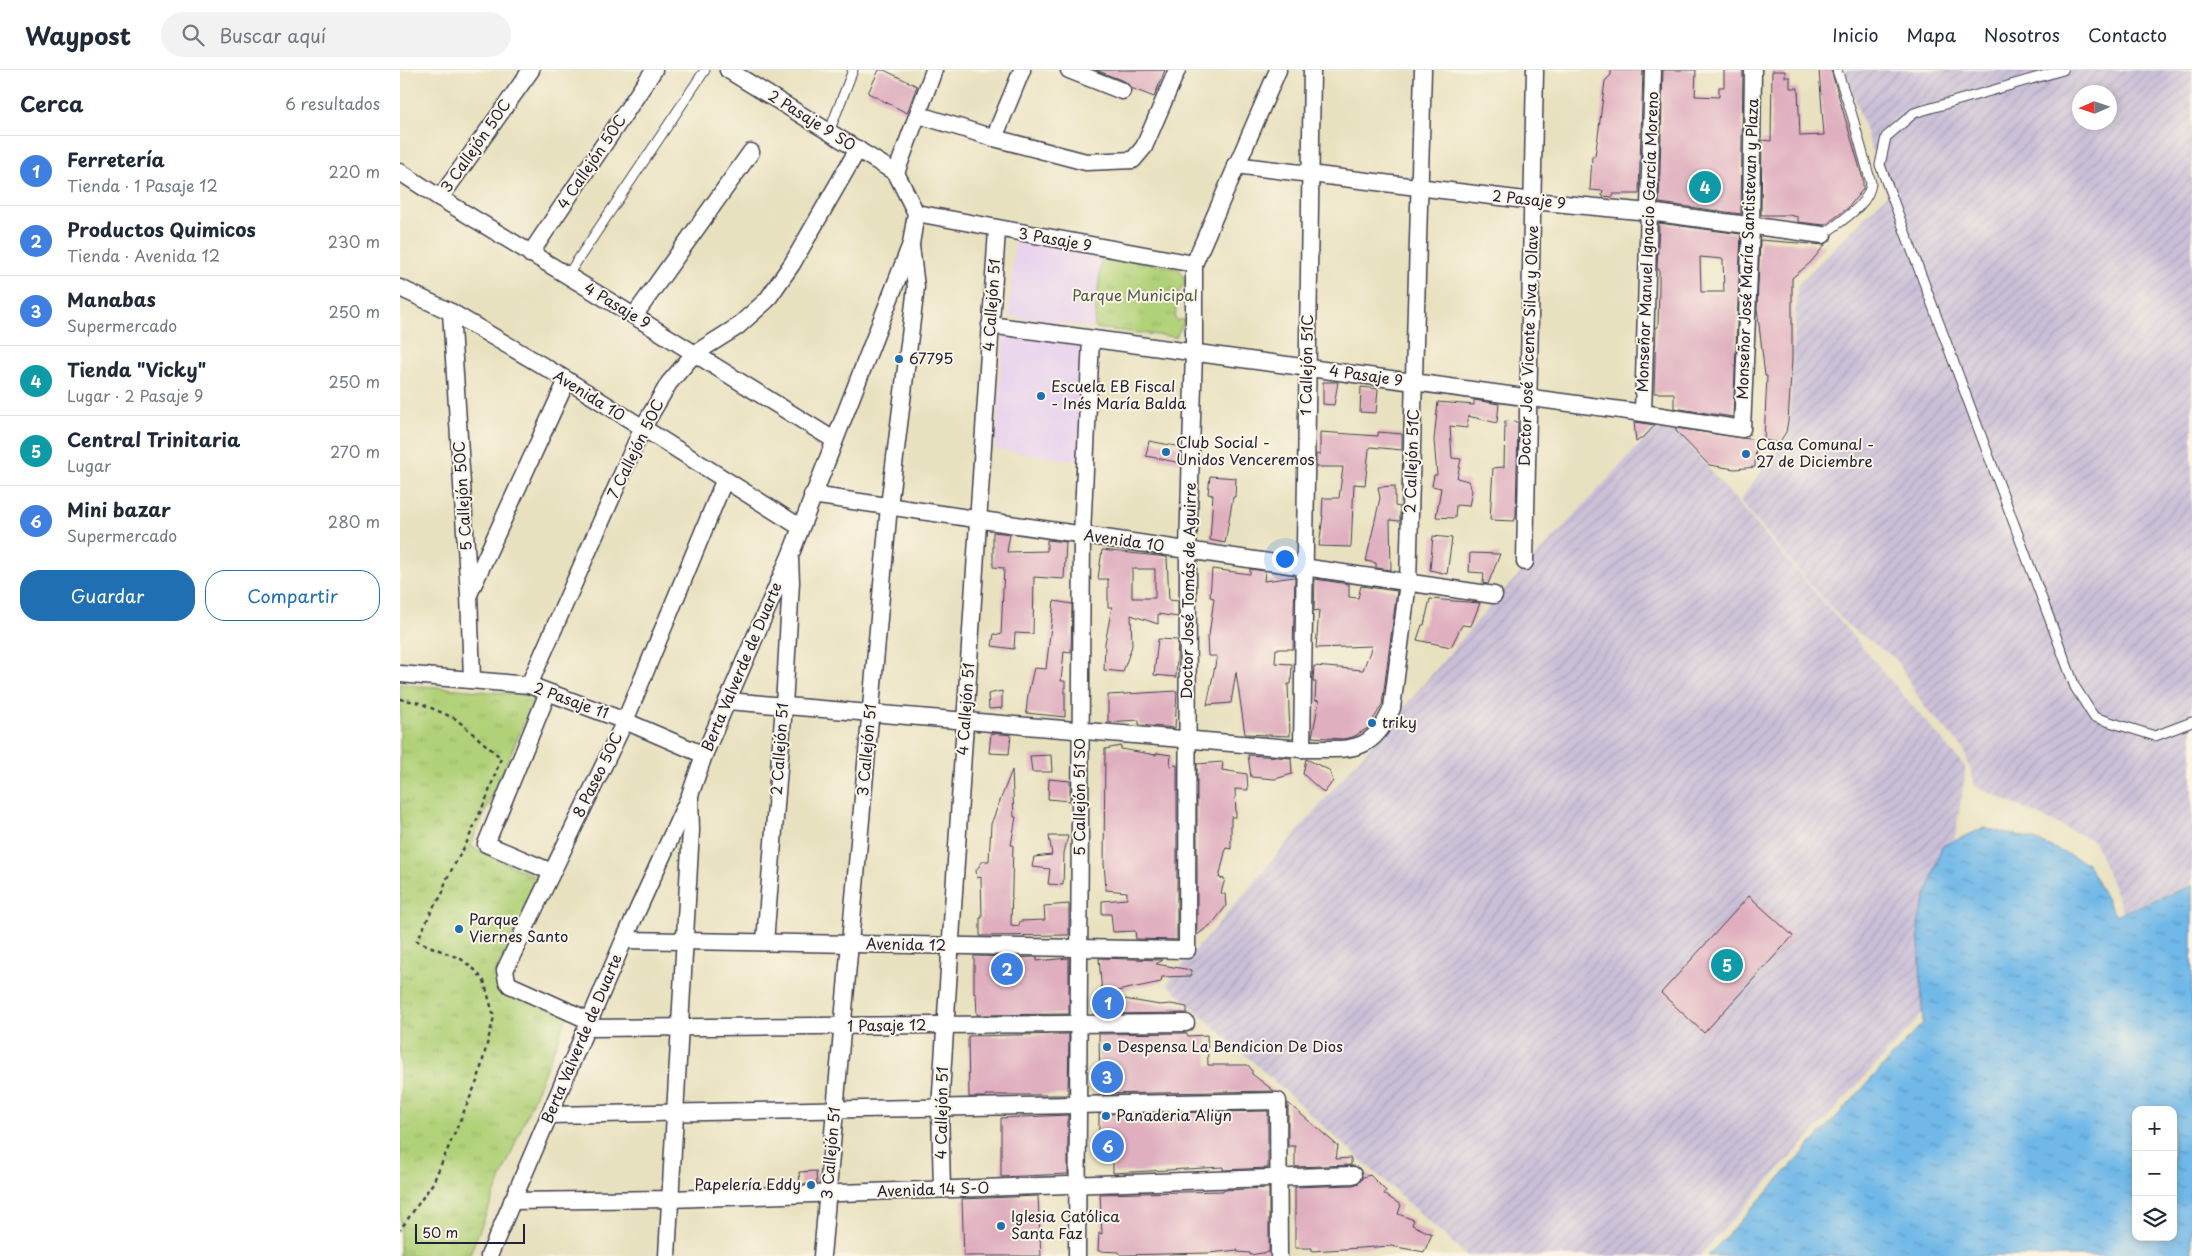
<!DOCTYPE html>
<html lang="es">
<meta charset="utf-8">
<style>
:root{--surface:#fff;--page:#f2f2f3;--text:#1f2937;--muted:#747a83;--line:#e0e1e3;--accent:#1f6fb2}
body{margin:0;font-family:"Playpen Sans",sans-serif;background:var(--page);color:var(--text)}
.controls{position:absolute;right:15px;bottom:15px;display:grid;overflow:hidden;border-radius:10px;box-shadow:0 2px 8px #0003}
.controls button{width:45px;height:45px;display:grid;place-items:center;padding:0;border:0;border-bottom:1px solid var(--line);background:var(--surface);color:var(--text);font:25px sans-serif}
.compass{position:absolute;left:1672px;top:15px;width:45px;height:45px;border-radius:50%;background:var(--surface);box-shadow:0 2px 8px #0003;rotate:267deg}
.scale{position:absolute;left:15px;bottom:12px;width:110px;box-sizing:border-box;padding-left:5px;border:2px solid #22223b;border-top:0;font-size:14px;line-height:18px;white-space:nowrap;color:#22223b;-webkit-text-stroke:4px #fcf5e5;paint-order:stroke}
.you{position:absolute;left:884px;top:488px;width:18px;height:18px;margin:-12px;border:4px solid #fff;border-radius:50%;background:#1a73e8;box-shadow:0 0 0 8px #1a73e833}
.badge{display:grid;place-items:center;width:32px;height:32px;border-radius:50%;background:var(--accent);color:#fff;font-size:16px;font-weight:700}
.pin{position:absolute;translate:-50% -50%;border:2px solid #fff;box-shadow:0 1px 5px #0006}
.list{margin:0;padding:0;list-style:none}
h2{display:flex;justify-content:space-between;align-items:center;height:65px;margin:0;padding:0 20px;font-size:21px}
h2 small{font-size:16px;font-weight:400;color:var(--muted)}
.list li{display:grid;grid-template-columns:32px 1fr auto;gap:15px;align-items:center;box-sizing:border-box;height:70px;padding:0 20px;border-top:1px solid var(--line)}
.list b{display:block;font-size:19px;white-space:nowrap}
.list p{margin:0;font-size:16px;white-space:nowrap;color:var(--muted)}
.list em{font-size:16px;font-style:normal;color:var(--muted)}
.actions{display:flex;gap:10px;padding:15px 20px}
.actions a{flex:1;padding:11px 0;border:1px solid var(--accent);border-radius:20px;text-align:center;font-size:18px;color:var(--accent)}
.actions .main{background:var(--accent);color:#fff}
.icon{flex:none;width:28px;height:28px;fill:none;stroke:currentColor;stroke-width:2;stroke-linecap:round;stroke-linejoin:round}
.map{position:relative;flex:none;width:1792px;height:1186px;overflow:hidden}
header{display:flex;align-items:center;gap:30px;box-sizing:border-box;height:70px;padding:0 25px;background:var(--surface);border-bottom:1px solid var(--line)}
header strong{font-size:24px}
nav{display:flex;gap:28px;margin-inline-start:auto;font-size:18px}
.search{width:350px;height:45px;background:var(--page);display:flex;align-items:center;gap:12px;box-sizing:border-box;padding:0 18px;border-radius:28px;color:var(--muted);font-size:19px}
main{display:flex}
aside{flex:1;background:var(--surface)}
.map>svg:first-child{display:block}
.built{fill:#e8d2ee}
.industrial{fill:url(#industrial-furrows);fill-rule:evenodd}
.park{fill:url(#park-tufts);stroke:#6a7a5a}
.water{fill:url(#water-ripples);stroke:#486d92;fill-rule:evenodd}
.building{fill:#dfaebf;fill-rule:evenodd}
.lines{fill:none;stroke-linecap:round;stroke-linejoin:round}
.lane-casing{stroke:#403f4f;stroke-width:11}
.street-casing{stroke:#403f4f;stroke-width:19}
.path{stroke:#403f4f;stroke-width:2.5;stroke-dasharray:4 4;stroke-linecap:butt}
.lane{stroke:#fff;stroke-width:9}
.street{stroke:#fff;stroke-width:16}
.poi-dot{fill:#1f6fb2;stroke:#fcf5e5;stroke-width:2}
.labels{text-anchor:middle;stroke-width:4;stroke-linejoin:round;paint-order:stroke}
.street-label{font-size:15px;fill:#22223b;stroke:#fcf5e5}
.park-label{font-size:15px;fill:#4d574d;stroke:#fcf5e5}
.poi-label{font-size:15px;fill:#22223b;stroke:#fcf5e5;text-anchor:start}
</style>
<header>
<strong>Waypost</strong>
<div class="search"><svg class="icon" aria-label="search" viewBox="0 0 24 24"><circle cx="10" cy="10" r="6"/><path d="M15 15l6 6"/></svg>Buscar aquí</div>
<nav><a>Inicio</a><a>Mapa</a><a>Nosotros</a><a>Contacto</a></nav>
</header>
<main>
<aside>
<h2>Cerca<small>6 resultados</small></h2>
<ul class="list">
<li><span class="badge" style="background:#3f7fe0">1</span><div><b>Ferretería</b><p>Tienda · 1 Pasaje 12</p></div><em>220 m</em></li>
<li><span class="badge" style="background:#3f7fe0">2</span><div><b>Productos Quimicos</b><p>Tienda · Avenida 12</p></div><em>230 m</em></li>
<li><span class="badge" style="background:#3f7fe0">3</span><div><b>Manabas</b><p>Supermercado</p></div><em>250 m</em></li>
<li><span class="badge" style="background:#0f9aa8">4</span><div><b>Tienda &quot;Vicky&quot;</b><p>Lugar · 2 Pasaje 9</p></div><em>250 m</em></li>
<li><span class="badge" style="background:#0f9aa8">5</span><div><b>Central Trinitaria</b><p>Lugar</p></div><em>270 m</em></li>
<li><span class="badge" style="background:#3f7fe0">6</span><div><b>Mini bazar</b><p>Supermercado</p></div><em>280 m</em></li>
</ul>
<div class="actions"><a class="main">Guardar</a><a>Compartir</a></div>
</aside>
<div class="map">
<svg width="1792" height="1186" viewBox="0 0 1792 1186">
<defs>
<pattern id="industrial-furrows" width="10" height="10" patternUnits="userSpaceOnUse" patternTransform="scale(1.25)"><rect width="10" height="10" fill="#c9bfd7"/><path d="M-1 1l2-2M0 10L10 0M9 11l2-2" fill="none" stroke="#aca4b9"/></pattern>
<pattern id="park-tufts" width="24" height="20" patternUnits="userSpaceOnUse" patternTransform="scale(1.25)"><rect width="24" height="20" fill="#b1d178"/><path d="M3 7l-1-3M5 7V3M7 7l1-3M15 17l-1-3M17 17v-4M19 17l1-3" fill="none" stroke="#98b369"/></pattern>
<pattern id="water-ripples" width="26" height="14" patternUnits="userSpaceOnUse" patternTransform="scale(1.25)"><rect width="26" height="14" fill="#6fb8e8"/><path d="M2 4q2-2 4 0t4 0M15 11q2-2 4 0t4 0" fill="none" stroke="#5b95bd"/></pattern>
</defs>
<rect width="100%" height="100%" fill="#fcf5e5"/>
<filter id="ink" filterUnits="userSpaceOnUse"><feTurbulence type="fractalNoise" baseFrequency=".02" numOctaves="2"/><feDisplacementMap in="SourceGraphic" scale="10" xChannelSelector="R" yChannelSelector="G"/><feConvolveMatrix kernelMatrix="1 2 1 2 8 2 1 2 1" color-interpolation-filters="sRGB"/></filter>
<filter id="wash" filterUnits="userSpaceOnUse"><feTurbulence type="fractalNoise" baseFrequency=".0096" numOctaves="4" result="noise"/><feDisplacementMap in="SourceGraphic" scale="20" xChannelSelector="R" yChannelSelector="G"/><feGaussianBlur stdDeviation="1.12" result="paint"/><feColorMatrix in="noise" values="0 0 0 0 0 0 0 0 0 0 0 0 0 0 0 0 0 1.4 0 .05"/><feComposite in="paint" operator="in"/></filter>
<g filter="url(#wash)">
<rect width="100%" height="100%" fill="#e8e1bf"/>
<!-- built -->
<g class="built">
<polygon points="615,167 701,184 693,258 609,246"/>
<polygon points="604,265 688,272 678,391 595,379"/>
</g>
<!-- industrial -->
<g class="industrial">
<path d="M 1445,0 L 1792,0 L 1792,813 L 1723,841 L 1694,771 L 1575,716 L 1564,679 L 1523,635 L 1496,589 L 1447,555 L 1408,512 L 1340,431 L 1389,363 L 1397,216 L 1487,125 ZM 1680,22 L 1710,22 L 1710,52 L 1680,52 Z"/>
<polygon points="1265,348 1566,698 1529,937 1299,1186 1067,1186 767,914 1097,528"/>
</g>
<!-- park -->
<g class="park">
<polygon points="702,184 779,199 789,218 783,215 777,225 775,250 785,250 776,267 694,258"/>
<polygon points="0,614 136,626 70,776 142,810 93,907 169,942 69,1186 0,1186"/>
</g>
<!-- water -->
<path class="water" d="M 1584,758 L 1633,769 L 1687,793 L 1715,845 L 1792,815 L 1792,1186 L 1308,1186 L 1523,953 L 1518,853 L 1542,776 ZM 1736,1040 L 1773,1040 L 1773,1167 L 1736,1167 Z"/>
<g id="blocks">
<!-- building -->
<g class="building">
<polygon points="479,0 484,0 517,16 507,43 468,23"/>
<polygon points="696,0 765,0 754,27 731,18 726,12"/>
<polygon points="1211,0 1243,0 1239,124 1213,124 1213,127 1202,126 1203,121 1190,120 1192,86 1195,86 1198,66 1205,11 1211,5"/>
<polygon points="1263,0 1296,0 1295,26 1319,27 1319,17 1324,17 1324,0 1343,0 1341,144 1259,133"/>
<polygon points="1419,0 1431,0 1463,109 1463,119 1448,138 1425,155 1398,152 1398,147 1389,145 1361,145 1362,70 1371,71 1372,1 1385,1 1385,7 1390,7 1390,18 1398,18 1400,66 1424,65"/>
<path d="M 1259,153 L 1341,164 L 1333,347 L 1274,338 L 1274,323 L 1254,323 L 1256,257 L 1258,257 L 1259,215 L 1259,199 L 1257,199 ZM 1300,187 L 1323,189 L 1324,222 L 1301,222 Z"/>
<polygon points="1360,170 1425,175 1410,193 1392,208 1392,289 1388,351 1386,362 1379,373 1364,370 1367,306 1365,306 1357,238"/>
<polygon points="923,312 938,312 934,335 923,334"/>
<polygon points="961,317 978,319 976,343 960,342"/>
<polygon points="1074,330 1099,334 1097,353 1068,346 1067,358 1050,356 1052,388 1061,389 1057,408 1068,411 1072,421 1069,436 1056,435 1055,448 1036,447 1041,418 1032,416 1034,405 1037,405 1034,370 1038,332 1074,335"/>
<polygon points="1105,351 1118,352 1116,446 1114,451 1090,450 1093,398 1104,397"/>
<polygon points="1234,352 1242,353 1255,355 1246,365 1236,372"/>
<polygon points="1276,358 1356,370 1355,397 1335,399 1309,395 1276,361"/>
<polygon points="920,362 978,366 978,362 1002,364 1002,380 971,377 969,379 965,415 954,414 951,477 919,476 923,446 922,446 923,428 939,428 943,397 916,397 916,384 920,385"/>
<polygon points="749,371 781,377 781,393 746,386"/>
<polygon points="810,406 836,408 835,427 833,427 825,473 810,470 813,425 808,424"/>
<polygon points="995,416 995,436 1000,437 1000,451 990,450 991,500 976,498 976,493 966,491 980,428 978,417"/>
<polygon points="593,462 610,464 607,482 647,481 647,470 666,472 664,509 634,507 633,564 615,563 614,579 592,576 594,564 601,565 604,498 593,497"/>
<polygon points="1033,466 1052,468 1047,504 1030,500"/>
<path d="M 702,480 L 767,487 L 769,530 L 778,531 L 778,547 L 758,544 L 758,554 L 731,545 L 732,576 L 723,602 L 704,600 L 705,573 L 712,537 L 708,537 L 708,509 L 698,509 ZM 732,499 L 755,499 L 755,528 L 732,528 Z"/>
<polygon points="1070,483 1100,484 1088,514 1083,513 1084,503 1069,502"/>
<polygon points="812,499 850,504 850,499 865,501 864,511 895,507 893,579 876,579 875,593 892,594 891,614 888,614 890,666 845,664 836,602 831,633 807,635 817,586 808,586 807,566 809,566 814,528 810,527"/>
<polygon points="915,509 949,514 949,527 958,528 961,516 997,521 982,635 968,658 953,667 943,669 912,667 919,631 915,630 916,612 913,612 914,596 963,600 972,576 916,578 919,540 914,541"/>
<polygon points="1030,529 1080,533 1071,556 1062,555 1051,577 1017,570 1022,555 1024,555"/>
<polygon points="654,531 672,534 671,582 664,581 661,611 665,611 665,647 626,643 628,624 634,598 646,599"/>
<polygon points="758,569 778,570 776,607 754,605"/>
<polygon points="602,621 602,638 589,639 588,624"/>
<polygon points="777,621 775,658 739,655 739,650 708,652 708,625"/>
<polygon points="591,663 611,665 609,684 589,683"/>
<polygon points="721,676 721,679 756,685 757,683 771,685 770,696 777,695 777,870 736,869 735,861 713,862 711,844 702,844 702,831 727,829 727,822 706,820 704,793 705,679"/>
<polygon points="651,685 652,702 632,702 630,686"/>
<polygon points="848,685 891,688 892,704 875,709 851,707"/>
<polygon points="906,689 929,700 933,711 924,723 903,704"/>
<polygon points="823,692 822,700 847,704 848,720 835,719 836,747 831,747 831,779 826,778 819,808 825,809 821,823 825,824 826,836 813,853 797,865 797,694"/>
<polygon points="612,700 614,747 616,747 611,775 613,775 611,855 619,856 620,851 645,850 644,836 669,834 669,865 580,866 580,848 582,848 581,807 577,808 576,800 583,791 589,791 591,754"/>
<polygon points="649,709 670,711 670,731 648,729"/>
<polygon points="649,766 668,766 664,783 663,815 648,814 650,799 632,797 634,787 652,785"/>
<polygon points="1349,826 1393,866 1304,963 1261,923"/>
<polygon points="574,886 610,887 610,888 637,887 637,891 669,888 669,944 577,945 576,924 574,924"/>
<polygon points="699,888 763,890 756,894 791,900 791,906 762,907 761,912 702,924"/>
<polygon points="700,925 760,935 771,934 787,937 787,943 700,944"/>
<polygon points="786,963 788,966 807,965 808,995 848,995 852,1000 852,1004 874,1021 700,1024 699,964"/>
<polygon points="669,964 668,1025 585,1025 586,1027 569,1027 568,966"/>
<polygon points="888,1033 938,1076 936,1089 951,1088 951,1095 895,1097 895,1076 888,1076"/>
<polygon points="868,1041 868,1098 823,1100 823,1097 713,1103 713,1081 699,1083 699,1044"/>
<polygon points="668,1045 668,1104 601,1107 601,1048"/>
<polygon points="416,1101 417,1114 400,1114 399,1102"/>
<polygon points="970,1105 986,1121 984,1124 1001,1135 998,1144 1014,1150 1012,1155 1032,1164 1024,1182 991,1176 912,1181 912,1178 895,1178 895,1117 953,1115 959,1113 963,1107"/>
<polygon points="869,1118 869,1182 850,1185 850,1183 837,1182 838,1180 809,1183 721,1185 719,1182 698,1181 699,1163 702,1164 700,1124 823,1121 823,1120"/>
<polygon points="638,1126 641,1186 564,1186 562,1129"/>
</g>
</g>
</g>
<g filter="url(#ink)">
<use href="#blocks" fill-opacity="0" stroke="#403f4f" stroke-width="1"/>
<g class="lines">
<!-- lane casing -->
<g class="lane-casing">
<g id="lane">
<polyline points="1663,0 1514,43 1486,67 1480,95 1675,617 1694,647 1755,666 1792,652"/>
<polyline points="429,62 453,0"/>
<path d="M 1423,165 C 1440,151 1469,136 1471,113 L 1452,45 L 1437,0"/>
<polyline points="167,206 305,0"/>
</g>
</g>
<!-- street casing -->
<g class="street-casing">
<g id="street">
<polyline points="328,0 496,103"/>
<polyline points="669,0 722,21"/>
<polyline points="519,45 594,68 686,92 733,90 744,77 777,0"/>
<polyline points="594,68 622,0"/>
<polyline points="835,95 1133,131 1249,142 1423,165"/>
<polyline points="0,102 40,128 234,246 434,370"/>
<polyline points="40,128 131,0"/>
<polyline points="516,143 794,194"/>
<polyline points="130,184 254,0"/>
<polyline points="0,218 51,242 167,310 400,457"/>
<polyline points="51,242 69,524 72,609"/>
<polyline points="234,246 351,82"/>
<polyline points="590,255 1243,343 1342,359 1351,157 1353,0"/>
<polyline points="1243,343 1253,0"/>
<polyline points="412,425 1094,525"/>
<polyline points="1125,492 1135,0"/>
<polyline points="70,522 167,310"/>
<polyline points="0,604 129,615 225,651 304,685"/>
<polyline points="129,615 242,359 269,313 294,284 337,257 367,230 392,194 458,79"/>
<path d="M 327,631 L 902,679 C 947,678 971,687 992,638 L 1008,512 L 1023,0"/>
<polyline points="144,632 86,774 152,802"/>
<polyline points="902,679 912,0"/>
<polyline points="224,870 787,880 788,480 794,281 794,194 878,0"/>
<polyline points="365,872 384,636 391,512 390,489"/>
<polyline points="190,951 110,915 107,911 105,900 225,651 324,411"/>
<polyline points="187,958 786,953"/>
<polyline points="149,1045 878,1031 879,1186"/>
<polyline points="542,1119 540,1038 597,160"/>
<polyline points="112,1131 270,1129 953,1105"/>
<polyline points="89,1186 224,870 290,725 304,685 390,486 511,174 516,143 496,103 534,0"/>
<polyline points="267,1186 291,760 290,729"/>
<polyline points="422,1186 489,436 516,217 511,176"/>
<polyline points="677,1186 682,465 691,269"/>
</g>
</g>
<!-- path -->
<polyline class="path" points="0,629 20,633 56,649 101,688 87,727 66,774 46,810 42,825 34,836 17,871 61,889 75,900 84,911 94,947 78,1009 33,1113 0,1160"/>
<!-- lane -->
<use href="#lane" class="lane"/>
<!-- street -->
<use href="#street" class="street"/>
</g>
</g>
<!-- markers -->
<g class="poi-dot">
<circle cx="499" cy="289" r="5"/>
<circle cx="641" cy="326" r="5"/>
<circle cx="766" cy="382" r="5"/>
<circle cx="1346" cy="384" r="5"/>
<circle cx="972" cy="653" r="5"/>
<circle cx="59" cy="859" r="5"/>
<circle cx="707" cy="977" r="5"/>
<circle cx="706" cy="1046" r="5"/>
<circle cx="411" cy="1115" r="5"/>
<circle cx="601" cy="1156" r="5"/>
</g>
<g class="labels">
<!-- street labels -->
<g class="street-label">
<text transform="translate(412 51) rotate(32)" y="5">2 Pasaje 9 SO</text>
<text transform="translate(76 76) rotate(-55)" y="5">3 Callejón 50C</text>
<text transform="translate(192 92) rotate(-56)" y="5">4 Callejón 50C</text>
<text transform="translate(1129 130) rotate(6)" y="5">2 Pasaje 9</text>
<text transform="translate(655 170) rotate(10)" y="5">3 Pasaje 9</text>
<text transform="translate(1248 172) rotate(-88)" y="5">Monseñor Manuel Ignacio García Moreno</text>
<text transform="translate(1348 179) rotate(-88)" y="5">Monseñor José María Santistevan y Plaza</text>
<text transform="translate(592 235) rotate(-86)" y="5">4 Callejón 51</text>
<text transform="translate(217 236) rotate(31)" y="5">4 Pasaje 9</text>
<text transform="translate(1129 276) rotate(-88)" y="5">Doctor José Vicente Silva y Olave</text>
<text transform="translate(907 295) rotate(-89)" y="5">1 Callejón 51C</text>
<text transform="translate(966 306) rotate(8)" y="5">4 Pasaje 9</text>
<text transform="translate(189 326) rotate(32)" y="5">Avenida 10</text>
<text transform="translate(236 379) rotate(-64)" y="5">7 Callejón 50C</text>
<text transform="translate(1012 391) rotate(-88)" y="5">2 Callejón 51C</text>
<text transform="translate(63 426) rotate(-94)" y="5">5 Callejón 50C</text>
<text transform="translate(724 471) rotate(8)" y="5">Avenida 10</text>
<text transform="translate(789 521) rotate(-89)" y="5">Doctor José Tomás de Aguirre</text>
<text transform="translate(342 597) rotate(-67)" y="5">Berta Valverde de Duarte</text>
<text transform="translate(171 631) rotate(20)" y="5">2 Pasaje 11</text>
<text transform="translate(566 639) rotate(-86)" y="5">4 Callejón 51</text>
<text transform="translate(380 679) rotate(-86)" y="5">2 Callejón 51</text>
<text transform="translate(467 680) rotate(-85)" y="5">3 Callejón 51</text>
<text transform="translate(198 705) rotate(-64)" y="5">8 Paseo 50C</text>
<text transform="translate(680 727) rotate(-90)" y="5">5 Callejón 51 SO</text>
<text transform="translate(506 875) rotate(1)" y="5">Avenida 12</text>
<text transform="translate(487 956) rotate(-1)" y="5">1 Pasaje 12</text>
<text transform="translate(182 969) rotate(-67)" y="5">Berta Valverde de Duarte</text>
<text transform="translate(542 1043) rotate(-89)" y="5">4 Callejón 51</text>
<text transform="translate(431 1083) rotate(-85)" y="5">3 Callejón 51</text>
<text transform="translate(533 1120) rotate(-2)" y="5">Avenida 14 S-O</text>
</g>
<!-- park labels -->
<g class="park-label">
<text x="735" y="231">Parque Municipal</text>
</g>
<!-- poi labels -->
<g class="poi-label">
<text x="509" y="294">67795</text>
<text x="651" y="322">Escuela EB Fiscal<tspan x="651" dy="17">- Inés María Balda</tspan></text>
<text x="776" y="378">Club Social -<tspan x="776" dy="17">Unidos Venceremos</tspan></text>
<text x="1356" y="380">Casa Comunal -<tspan x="1356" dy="17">27 de Diciembre</tspan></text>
<text x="982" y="658">triky</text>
<text x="69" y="855">Parque<tspan x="69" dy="17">Viernes Santo</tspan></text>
<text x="717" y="982">Despensa La Bendicion De Dios</text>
<text x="716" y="1051">Panaderia Aliyn</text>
<text x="401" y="1120" text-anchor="end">Papelería Eddy</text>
<text x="611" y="1152">Iglesia Católica<tspan x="611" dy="17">Santa Faz</tspan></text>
</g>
</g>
</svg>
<div class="controls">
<button>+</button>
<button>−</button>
<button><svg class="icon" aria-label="layers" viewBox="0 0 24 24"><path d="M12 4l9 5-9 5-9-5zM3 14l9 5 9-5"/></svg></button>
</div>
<svg class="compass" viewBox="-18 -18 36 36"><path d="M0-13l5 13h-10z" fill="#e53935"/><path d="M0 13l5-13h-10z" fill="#747a83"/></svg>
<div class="scale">50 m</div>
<div class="you"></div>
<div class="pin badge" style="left:708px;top:933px;background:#3f7fe0">1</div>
<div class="pin badge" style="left:607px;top:899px;background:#3f7fe0">2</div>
<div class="pin badge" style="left:707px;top:1007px;background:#3f7fe0">3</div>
<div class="pin badge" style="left:1305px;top:117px;background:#0f9aa8">4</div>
<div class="pin badge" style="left:1327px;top:895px;background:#0f9aa8">5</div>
<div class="pin badge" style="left:708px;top:1076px;background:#3f7fe0">6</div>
</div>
</main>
